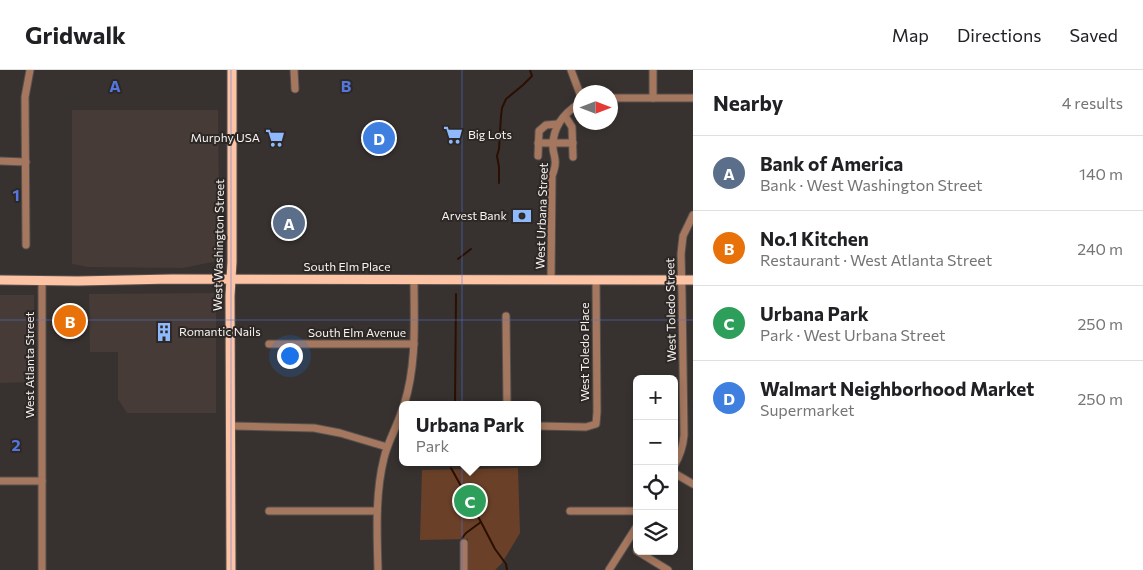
<!DOCTYPE html>
<meta charset="utf-8">
<style>
:root{--surface:#fff;--page:#f2f2f2;--text:#202124;--muted:#757577;--line:#e0e0e0;--accent:#526585}
body{margin:0;font-family:Commissioner,sans-serif;background:var(--page);color:var(--text)}
.controls{position:absolute;right:15px;bottom:15px;display:grid;overflow:hidden;border-radius:8px;box-shadow:0 2px 8px #0003}
.controls button{width:45px;height:45px;display:grid;place-items:center;padding:0;border:0;border-bottom:1px solid var(--line);background:var(--surface);color:var(--text);font:25px sans-serif}
.compass{position:absolute;left:573px;top:15px;width:45px;height:45px;border-radius:50%;background:var(--surface);box-shadow:0 2px 8px #0003;rotate:90deg}
.you{position:absolute;left:289px;top:285px;width:18px;height:18px;margin:-12px;border:4px solid #fff;border-radius:50%;background:#1a73e8;box-shadow:0 0 0 8px #1a73e833}
.badge{display:grid;place-items:center;width:32px;height:32px;border-radius:50%;background:var(--accent);color:#fff;font-size:16px;font-weight:700}
.pin{position:absolute;translate:-50% -50%;border:2px solid #fff;box-shadow:0 1px 5px #0006}
.popup{position:absolute;left:399px;top:331px;width:142px;height:65px;box-sizing:border-box;display:grid;place-content:center;border-radius:8px;background:var(--surface);filter:drop-shadow(0 1px 4px #0005);font-size:16px;white-space:nowrap;color:var(--muted)}
.popup b{font-size:19px;color:var(--text)}
.popup::after{content:'';position:absolute;left:50%;top:100%;margin-left:-10px;border:10px solid transparent;border-top-color:var(--surface)}
.list{margin:0;padding:0;list-style:none}
h2{display:flex;justify-content:space-between;align-items:center;height:65px;margin:0;padding:0 20px;font-size:21px}
h2 small{font-size:16px;font-weight:400;color:var(--muted)}
.list li{display:grid;grid-template-columns:32px 1fr auto;gap:15px;align-items:center;box-sizing:border-box;height:75px;padding:0 20px;border-top:1px solid var(--line)}
.list b{display:block;font-size:19px;white-space:nowrap}
.list p{margin:0;font-size:16px;white-space:nowrap;color:var(--muted)}
.list em{font-size:16px;font-style:normal;color:var(--muted)}
.icon{flex:none;width:28px;height:28px;fill:none;stroke:currentColor;stroke-width:2;stroke-linecap:round;stroke-linejoin:round}
.map{position:relative;flex:none;width:693px;height:500px;overflow:hidden}
header{display:flex;align-items:center;gap:30px;box-sizing:border-box;height:70px;padding:0 25px;background:var(--surface);border-bottom:1px solid var(--line)}
header strong{font-size:24px}
nav{display:flex;gap:28px;margin-inline-start:auto;font-size:18px}
main{display:flex}
aside{flex:1;background:var(--surface)}
.map>svg:first-child{display:block}
.built{fill:#463b36}
.green{fill:#6a4028}
.lines{fill:none;stroke-linecap:round;stroke-linejoin:round}
.stream{stroke:#2b0f01;stroke-width:2}
.minor-casing{stroke:#56514f;stroke-width:9}
.major-casing{stroke:#56514f;stroke-width:11}
.minor{stroke:#a4775e;stroke-width:7}
.major{stroke:#fcc3a5;stroke-width:9}
.grid{fill:none;stroke:#5377de;stroke-width:1;stroke-opacity:0.55}
.labels{text-anchor:middle;stroke-width:4;stroke-linejoin:round;paint-order:stroke}
.poi-label{font-size:12px;fill:#f6f3f1;stroke:#2d2826;text-anchor:start}
.street-label{font-size:12px;fill:#f6f3f1;stroke:#2d2826}
.grid-label{font-size:16px;text-anchor:middle;font-weight:bold;fill:#5377de;stroke:#2d2826;stroke-width:4;stroke-linejoin:round;paint-order:stroke}
</style>
<header>
<strong>Gridwalk</strong>
<nav><a>Map</a><a>Directions</a><a>Saved</a></nav>
</header>
<main>
<div class="map">
<svg width="693" height="500" viewBox="0 0 693 500">
<rect width="100%" height="100%" fill="#373230"/>
<!-- built -->
<g class="built">
<polygon points="72,40 218,40 219,132 217,191 183,198 88,197 72,194"/>
<polygon points="216,223 216,343 127,343 118,329 118,282 90,282 89,224"/>
<polygon points="0,225 34,225 34,312 0,313"/>
</g>
<!-- green -->
<polygon class="green" points="518,398 520,463 502,493 495,500 468,500 468,469 420,470 422,400"/>
<g class="lines">
<!-- stream -->
<g class="stream">
<polyline points="499,113 499,97 497,86 499,79 501,46 502,38 506,29 523,15 532,6 530,0"/>
<polyline points="458,189 471,179"/>
<polyline points="455,335 456,224"/>
<polyline points="451,398 481,452 495,479 506,494 507,500"/>
<polyline points="463,471 462,468 466,463 481,452"/>
</g>
<!-- minor casing -->
<g class="minor-casing">
<g id="minor">
<polyline points="294,0 295,19"/>
<polyline points="571,0 580,24"/>
<polyline points="653,0 653,28"/>
<polyline points="610,28 693,28"/>
<polyline points="565,46 572,57 573,87"/>
<polyline points="538,73 573,73"/>
<polyline points="538,86 539,61 546,55 558,54"/>
<polyline points="0,91 26,92"/>
<polyline points="26,175 25,27 30,0"/>
<path d="M 551,210 L 552,106 C 554,101 556,95 555,90 C 555,86 553,82 553,78 C 552,58 564,43 580,33"/>
<polyline points="42,211 42,500"/>
<polyline points="506,246 507,335"/>
<polyline points="269,274 414,274"/>
<path d="M 404,335 C 417,294 414,251 414,210"/>
<polyline points="231,356 314,358 340,363 387,377"/>
<polyline points="538,356 586,357 596,354 597,342 596,210"/>
<path d="M 674,396 C 680,386 683,377 684,365 L 682,224 L 681,184 L 683,166 L 693,145"/>
<polyline points="674,403 693,414"/>
<polyline points="0,411 42,411"/>
<polyline points="269,441 377,441"/>
<polyline points="570,441 637,441"/>
<polyline points="464,473 464,500"/>
<polyline points="637,481 668,500"/>
<path d="M 378,500 C 377,462 375,424 384,388 C 388,371 397,357 402,340"/>
<polyline points="609,500 637,456"/>
</g>
</g>
<!-- major casing -->
<g class="major-casing">
<g id="major">
<polyline points="0,210 78,211 172,209 693,210"/>
<polyline points="231,500 230,226 232,192 232,0"/>
</g>
</g>
<!-- minor -->
<use href="#minor" class="minor"/>
<!-- major -->
<use href="#major" class="major"/>
</g>
<!-- grid -->
<path class="grid" d="M 231,0 L 231,500M 462,0 L 462,500M 0,250 L 693,250"/>
<!-- icons -->
<defs>
<g id="supermarket-bare" transform="scale(1.5)"><path d="M-6-5.5h2.5l.6 2H6L4.5 2H-2.5L-4.4-4H-6ZM-1.5 3.2a1.3 1.3 0 1 0 .1 0ZM3 3.2a1.3 1.3 0 1 0 .1 0Z" fill="#8eb9fc" stroke="#2d2826" stroke-width="2.5" paint-order="stroke"/></g>
<g id="bank-bare" transform="scale(1.5)"><path d="M-6-4H6V4H-6ZM0-2.3a2.3 2.3 0 1 0 0 4.6a2.3 2.3 0 1 0 0-4.6Z" fill="#8eb9fc" stroke="#2d2826" stroke-width="2.5" paint-order="stroke"/></g>
<g id="building-bare" transform="scale(1.5)"><path d="M-4-6H4V6H1V3H-1V6H-4ZM-2.5-4.3h1.7v1.8h-1.7ZM.8-4.3h1.7v1.8H.8ZM-2.5-1h1.7V.8h-1.7ZM.8-1h1.7V.8H.8Z" fill="#8eb9fc" stroke="#2d2826" stroke-width="2.5" paint-order="stroke"/></g>
</defs>
<g fill-rule="evenodd">
<use href="#supermarket-bare" x="453" y="65"/>
<use href="#supermarket-bare" x="275" y="68"/>
<use href="#bank-bare" x="522" y="146"/>
<use href="#building-bare" x="164" y="262"/>
</g>
<g class="labels">
<!-- poi labels -->
<g class="poi-label">
<text x="468" y="69">Big Lots</text>
<text x="260" y="72" text-anchor="end">Murphy USA</text>
<text x="507" y="150" text-anchor="end">Arvest Bank</text>
<text x="179" y="266">Romantic Nails</text>
</g>
<!-- street labels -->
<g class="street-label">
<text transform="translate(542 146) rotate(-88)" y="4">West Urbana Street</text>
<text transform="translate(219 175) rotate(-89)" y="4">West Washington Street</text>
<text x="347" y="201">South Elm Place</text>
<text transform="translate(671 240) rotate(-91)" y="4">West Toledo Street</text>
<text x="357" y="267">South Elm Avenue</text>
<text transform="translate(585 282) rotate(-90)" y="4">West Toledo Place</text>
<text transform="translate(30 295) rotate(-90)" y="4">West Atlanta Street</text>
</g>
</g>
<g class="grid-label">
<text x="115" y="22">A</text>
<text x="346" y="22">B</text>
<text x="16" y="131">1</text>
<text x="16" y="381">2</text>
</g>
</svg>
<div class="controls">
<button>+</button>
<button>−</button>
<button><svg class="icon" aria-label="locate" viewBox="0 0 24 24"><circle cx="12" cy="12" r="6"/><path d="M12 2v4M12 18v4M2 12h4M18 12h4"/></svg></button>
<button><svg class="icon" aria-label="layers" viewBox="0 0 24 24"><path d="M12 4l9 5-9 5-9-5zM3 14l9 5 9-5"/></svg></button>
</div>
<svg class="compass" viewBox="-18 -18 36 36"><path d="M0-13l5 13h-10z" fill="#e53935"/><path d="M0 13l5-13h-10z" fill="#757577"/></svg>
<div class="you"></div>
<div class="pin badge" style="left:289px;top:153px;background:#5c6f8a">A</div>
<div class="pin badge" style="left:70px;top:251px;background:#e8710a">B</div>
<div class="pin badge" style="left:470px;top:431px;background:#2e9e5b">C</div>
<div class="popup"><b>Urbana Park</b>Park</div>
<div class="pin badge" style="left:379px;top:68px;background:#3f7fe0">D</div>
</div>
<aside>
<h2>Nearby<small>4 results</small></h2>
<ul class="list">
<li><span class="badge" style="background:#5c6f8a">A</span><div><b>Bank of America</b><p>Bank · West Washington Street</p></div><em>140 m</em></li>
<li><span class="badge" style="background:#e8710a">B</span><div><b>No.1 Kitchen</b><p>Restaurant · West Atlanta Street</p></div><em>240 m</em></li>
<li><span class="badge" style="background:#2e9e5b">C</span><div><b>Urbana Park</b><p>Park · West Urbana Street</p></div><em>250 m</em></li>
<li><span class="badge" style="background:#3f7fe0">D</span><div><b>Walmart Neighborhood Market</b><p>Supermarket</p></div><em>250 m</em></li>
</ul>
</aside>
</main>
